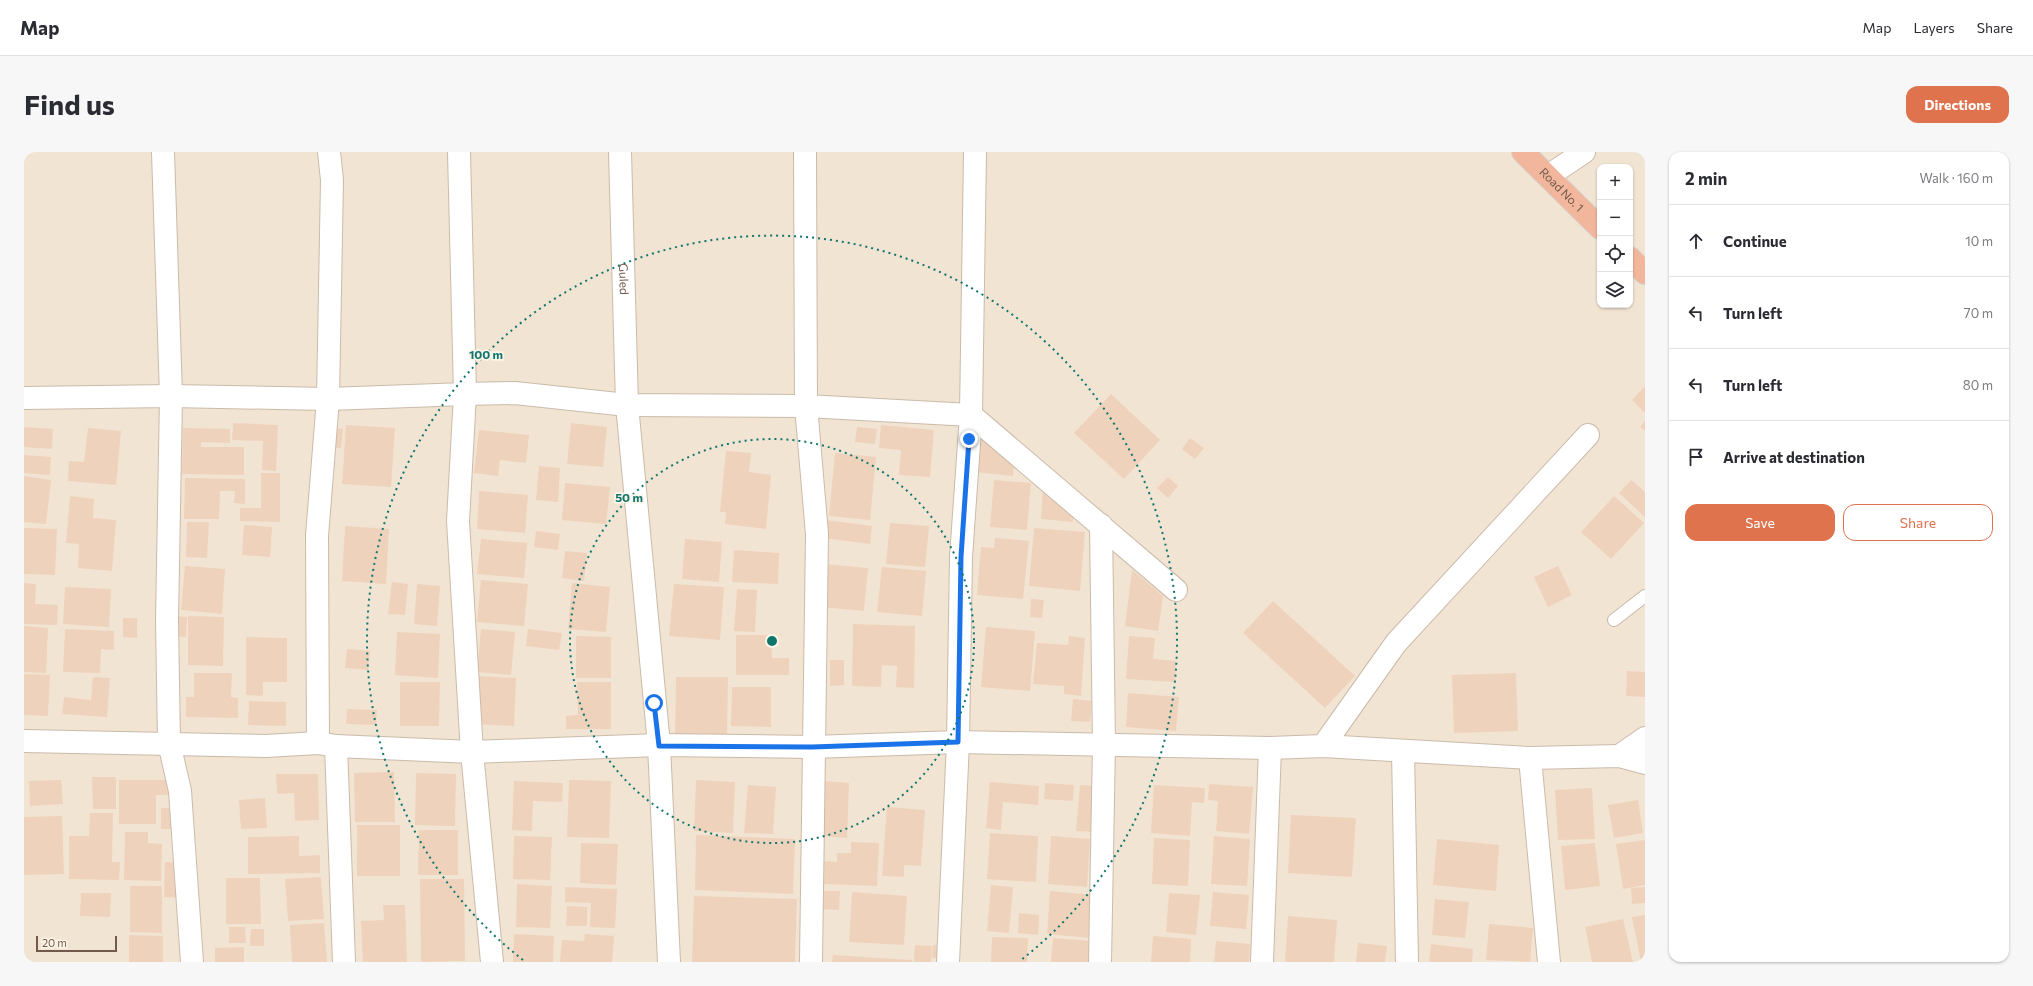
<!DOCTYPE html>
<meta charset="utf-8">
<style>
:root{--surface:#fff;--page:#f7f7f7;--text:#2b2b33;--muted:#7c7c81;--line:#e1e1e2;--accent:#df734e}
body{margin:0;font-family:Commissioner,sans-serif;background:var(--page);color:var(--text)}
.controls{position:absolute;right:12px;top:12px;display:grid;overflow:hidden;border-radius:8px;box-shadow:0 1px 3px #0004}
.controls button{width:36px;height:36px;display:grid;place-items:center;padding:0;border:0;border-bottom:1px solid var(--line);background:var(--surface);color:var(--text);font:20px sans-serif}
.scale{position:absolute;left:12px;bottom:10px;width:81px;box-sizing:border-box;padding-left:4px;border:2px solid #715a4b;border-top:0;font-size:11px;line-height:14px;white-space:nowrap;color:#715a4b;-webkit-text-stroke:3px #fef6e9;paint-order:stroke}
.stop{position:absolute;width:12px;height:12px;margin:-9px;border:3px solid #1a73e8;border-radius:50%;background:#fff}
.stop.end{background:#1a73e8;border-color:#fff;box-shadow:0 1px 4px #0008}
.list{margin:0;padding:0;list-style:none}
h2{display:flex;justify-content:space-between;align-items:center;height:52px;margin:0;padding:0 16px;font-size:17px}
h2 small{font-size:13px;font-weight:400;color:var(--muted)}
.list li{display:grid;grid-template-columns:26px 1fr auto;gap:12px;align-items:center;box-sizing:border-box;height:72px;padding:0 16px;border-top:1px solid var(--line)}
.list b{display:block;font-size:15px;white-space:nowrap}
.list em{font-size:13px;font-style:normal;color:var(--muted)}
.actions{display:flex;gap:8px;padding:12px 16px}
.actions a{flex:1;padding:9px 0;border:1px solid var(--accent);border-radius:12px;text-align:center;font-size:14px;color:var(--accent)}
.actions .main{background:var(--accent);color:#fff}
.icon{flex:none;width:22px;height:22px;fill:none;stroke:currentColor;stroke-width:2;stroke-linecap:round;stroke-linejoin:round}
.map{position:relative;flex:none;width:1621px;height:810px;overflow:hidden;border-radius:12px}
header{display:flex;align-items:center;gap:24px;box-sizing:border-box;height:56px;padding:0 20px;background:var(--surface);border-bottom:1px solid var(--line)}
header strong{font-size:19px}
nav{display:flex;gap:22px;margin-inline-start:auto;font-size:14px}
.intro{display:flex;align-items:center;justify-content:space-between;box-sizing:border-box;height:96px;padding:0 24px}
h1{margin:0;font-size:28px}
.button{padding:10px 18px;border-radius:12px;background:var(--accent);color:#fff;font-size:14px;font-weight:700}
main{display:flex;gap:24px;padding:0 24px}
aside{flex:1;background:var(--surface);border-radius:12px;box-shadow:0 1px 3px #0004}
.map>svg:first-child{display:block}
.residential{fill:#f2e4d2;fill-rule:evenodd}
.building{fill:#efd2bc}
.lines{fill:none;stroke-linecap:round;stroke-linejoin:round}
.lane-casing{stroke:#cbbaaa;stroke-width:14}
.street-casing{stroke:#cbbaaa;stroke-width:24}
.highway-casing{stroke:#d7d1cd;stroke-width:24}
.lane{stroke:#fff;stroke-width:12}
.street{stroke:#fff;stroke-width:22}
.highway{stroke:#f2b69d;stroke-width:22}
.route{stroke:#1a73e8;stroke-width:5}
.ring{fill:none;stroke:#0f766e;stroke-width:2;stroke-dasharray:2 4}
.labels{text-anchor:middle;stroke-width:3.5;stroke-linejoin:round;paint-order:stroke}
.street-label{font-size:12px;fill:#715a4b;stroke:#fef6e9}
.centre{fill:#0f766e;stroke:#fef6e9;stroke-width:2}
.ring-label{font-size:12px;text-anchor:middle;font-weight:bold;fill:#0f766e;stroke:#fef6e9;stroke-width:3.5;stroke-linejoin:round;paint-order:stroke}
</style>
<header>
<strong>Map</strong>
<nav><a>Map</a><a>Layers</a><a>Share</a></nav>
</header>
<div class="intro"><h1>Find us</h1><a class="button">Directions</a></div>
<main>
<div class="map">
<svg width="1621" height="810" viewBox="0 0 1621 810">
<rect width="100%" height="100%" fill="#fbf2e3"/>
<!-- residential -->
<path class="residential" d="M 0,0 L 1621,0 L 1621,810 L 0,810 ZM 1576,15 L 1606,15 L 1606,153 L 1576,153 Z"/>
<!-- building -->
<g class="building">
<polygon points="1621,234 1621,261 1608,248"/>
<polygon points="1087,242 1136,288 1100,327 1050,281"/>
<polygon points="1621,269 1621,279 1616,275"/>
<polygon points="209,271 254,273 252,319 238,318 239,289 208,288"/>
<polygon points="547,271 583,275 579,315 543,312"/>
<polygon points="322,273 371,276 367,335 318,332"/>
<polygon points="857,273 910,278 906,325 875,323 877,298 855,296"/>
<polygon points="0,275 29,277 28,297 0,295"/>
<polygon points="305,275 319,277 317,296 303,295"/>
<polygon points="833,275 853,277 851,292 831,290"/>
<polygon points="64,276 97,279 92,333 44,329 45,309 60,310"/>
<polygon points="159,276 206,277 206,291 177,290 177,295 220,295 220,323 158,322"/>
<polygon points="455,278 505,283 502,311 476,308 474,324 450,321"/>
<polygon points="955,283 990,312 989,324 951,320"/>
<polygon points="1166,286 1180,296 1171,307 1158,297"/>
<polygon points="702,299 727,301 725,320 747,323 742,377 701,372 702,360 696,360"/>
<polygon points="811,301 852,305 846,368 805,364"/>
<polygon points="0,303 27,305 26,323 0,321"/>
<polygon points="515,314 536,316 534,350 512,348"/>
<polygon points="237,321 256,321 256,370 216,369 216,356 237,356"/>
<polygon points="0,324 27,328 22,372 0,370"/>
<polygon points="1144,325 1154,334 1144,346 1133,336"/>
<polygon points="161,326 221,327 221,352 210,351 211,339 196,339 195,367 160,367"/>
<polygon points="970,328 1007,331 1003,378 966,375"/>
<polygon points="1607,328 1621,340 1621,365 1595,341"/>
<polygon points="541,331 586,335 582,372 538,368"/>
<polygon points="1019,336 1049,359 1049,370 1017,367"/>
<polygon points="455,339 504,343 501,381 453,377"/>
<polygon points="46,344 70,347 69,366 92,368 88,419 54,416 55,392 42,391"/>
<polygon points="1590,344 1620,371 1587,407 1557,380"/>
<polygon points="802,368 848,374 846,392 800,386"/>
<polygon points="163,370 185,370 183,406 162,405"/>
<polygon points="866,371 905,374 901,415 862,412"/>
<polygon points="220,373 248,375 246,405 218,403"/>
<polygon points="321,374 365,377 362,432 318,429"/>
<polygon points="0,376 33,377 31,423 0,422"/>
<polygon points="1010,376 1061,380 1056,439 1005,434"/>
<polygon points="512,379 536,382 534,398 510,395"/>
<polygon points="971,386 1005,389 999,447 953,443 957,395 970,396"/>
<polygon points="457,387 503,391 500,426 453,422"/>
<polygon points="661,387 698,390 695,430 658,427"/>
<polygon points="710,398 755,401 754,432 708,430"/>
<polygon points="541,399 563,401 560,429 538,426"/>
<polygon points="800,412 844,416 840,459 796,455"/>
<polygon points="161,414 201,417 198,462 157,458"/>
<polygon points="1534,414 1548,443 1524,455 1510,425"/>
<polygon points="858,415 902,419 898,464 853,460"/>
<polygon points="1108,418 1139,444 1134,479 1101,474"/>
<polygon points="457,428 504,432 500,474 453,470"/>
<polygon points="368,430 384,432 381,463 364,462"/>
<polygon points="0,431 12,432 11,452 34,453 33,473 0,472"/>
<polygon points="548,431 586,435 582,480 544,477"/>
<polygon points="393,432 416,434 413,474 390,472"/>
<polygon points="650,432 700,435 696,488 645,484"/>
<polygon points="41,435 87,437 85,475 39,472"/>
<polygon points="713,437 733,438 731,480 710,479"/>
<polygon points="1007,447 1020,448 1018,466 1006,465"/>
<polygon points="1249,449 1331,524 1301,556 1219,481"/>
<polygon points="147,464 163,465 162,485 147,484"/>
<polygon points="164,464 200,465 199,514 164,513"/>
<polygon points="99,466 113,466 113,486 99,485"/>
<polygon points="829,472 891,474 890,536 872,535 873,514 858,513 857,535 828,534"/>
<polygon points="0,474 24,476 22,521 0,520"/>
<polygon points="962,475 1011,479 1006,539 957,535"/>
<polygon points="41,477 90,479 90,498 77,497 76,521 39,520"/>
<polygon points="457,477 491,480 487,523 453,520"/>
<polygon points="504,477 538,481 535,498 502,494"/>
<polygon points="373,480 416,482 414,526 371,523"/>
<polygon points="712,483 747,483 748,506 765,506 765,523 712,523"/>
<polygon points="552,484 587,485 587,526 552,526"/>
<polygon points="1045,484 1061,486 1057,544 1040,542 1040,534 1009,532 1013,491 1044,493"/>
<polygon points="1105,484 1131,486 1129,507 1152,509 1151,530 1102,527"/>
<polygon points="222,485 263,486 263,530 239,530 239,544 222,543"/>
<polygon points="323,497 346,499 344,518 321,516"/>
<polygon points="806,508 820,508 820,533 806,534"/>
<polygon points="1603,519 1621,520 1621,545 1602,544"/>
<polygon points="170,521 208,521 207,545 214,546 214,566 162,565 162,545 170,545"/>
<polygon points="1492,521 1494,579 1430,581 1428,523"/>
<polygon points="0,522 26,523 24,564 0,563"/>
<polygon points="453,524 492,526 490,574 451,572"/>
<polygon points="69,525 86,526 83,565 38,562 40,545 67,548"/>
<polygon points="652,525 704,525 703,585 651,585"/>
<polygon points="376,530 416,530 415,574 376,574"/>
<polygon points="553,530 587,530 587,577 542,577 542,564 554,563"/>
<polygon points="708,535 747,535 747,575 707,574"/>
<polygon points="1104,541 1155,545 1152,579 1102,575"/>
<polygon points="1049,547 1068,549 1066,570 1047,569"/>
<polygon points="225,549 262,550 262,574 224,573"/>
<polygon points="323,557 353,558 352,573 322,572"/>
<polygon points="370,620 371,670 331,670 330,621"/>
<polygon points="392,621 432,622 431,674 391,673"/>
<polygon points="252,622 294,622 295,668 271,669 270,641 253,642"/>
<polygon points="68,625 92,625 92,657 69,657"/>
<polygon points="37,628 39,652 6,654 5,629"/>
<polygon points="95,628 151,628 151,643 132,643 132,672 95,672"/>
<polygon points="545,628 587,629 585,686 543,685"/>
<polygon points="672,628 711,630 709,681 670,679"/>
<polygon points="490,629 539,631 538,650 509,649 508,679 488,678"/>
<polygon points="799,629 825,631 823,686 797,684"/>
<polygon points="966,630 1015,634 1014,653 979,650 977,678 962,676"/>
<polygon points="1021,631 1050,633 1049,649 1020,647"/>
<polygon points="1185,632 1229,635 1225,682 1192,679 1194,649 1184,648"/>
<polygon points="724,633 752,635 749,682 720,681"/>
<polygon points="1056,633 1072,634 1068,680 1052,679"/>
<polygon points="1130,633 1181,636 1180,651 1168,650 1166,684 1127,681"/>
<polygon points="1568,636 1571,687 1534,688 1531,638"/>
<polygon points="241,646 243,676 217,677 215,648"/>
<polygon points="1614,648 1619,681 1590,686 1584,653"/>
<polygon points="863,655 901,658 897,714 880,713 880,725 858,724"/>
<rect x="137" y="656" width="17" height="21"/>
<polygon points="66,661 89,661 88,710 96,710 95,728 45,727 45,684 65,684"/>
<polygon points="1267,663 1332,666 1328,725 1264,721"/>
<polygon points="38,664 40,722 0,723 0,665"/>
<rect x="333" y="673" width="43" height="51"/>
<polygon points="395,678 434,678 434,723 394,723"/>
<polygon points="101,680 124,680 124,691 138,692 137,729 100,728"/>
<polygon points="966,681 1014,684 1012,730 963,727"/>
<polygon points="672,683 771,687 769,742 671,738"/>
<polygon points="275,684 275,704 296,703 296,721 224,722 224,685"/>
<polygon points="490,684 528,685 526,728 489,727"/>
<polygon points="1027,684 1066,687 1063,735 1024,732"/>
<polygon points="1190,684 1226,687 1223,734 1187,732"/>
<polygon points="1130,686 1166,688 1164,734 1128,732"/>
<polygon points="1413,687 1475,693 1472,739 1409,733"/>
<polygon points="1621,688 1621,733 1599,737 1592,692"/>
<polygon points="827,690 855,691 853,734 799,732 800,709 813,710 813,701 827,701"/>
<polygon points="557,691 594,692 592,733 556,731"/>
<polygon points="1571,691 1576,734 1541,738 1537,694"/>
<polygon points="141,710 159,711 159,746 140,745"/>
<polygon points="297,725 300,767 264,769 261,727"/>
<polygon points="202,726 236,726 237,772 202,772"/>
<polygon points="396,727 440,727 441,809 397,810"/>
<polygon points="493,732 528,734 526,776 492,775"/>
<polygon points="967,733 989,735 985,781 963,779"/>
<polygon points="106,734 138,734 138,781 106,780"/>
<polygon points="541,735 593,737 591,776 566,775 567,751 541,750"/>
<polygon points="1621,735 1621,751 1608,752 1607,736"/>
<polygon points="798,739 816,739 815,758 797,757"/>
<polygon points="1026,739 1070,743 1066,786 1023,782"/>
<polygon points="828,740 883,744 880,793 825,790"/>
<polygon points="1189,740 1225,743 1222,777 1186,774"/>
<polygon points="57,741 87,741 86,765 56,764"/>
<polygon points="1145,741 1176,743 1172,783 1142,780"/>
<polygon points="670,744 773,747 771,810 668,810"/>
<polygon points="1411,747 1445,750 1441,786 1408,783"/>
<polygon points="359,753 381,753 383,810 339,810 337,769 360,768"/>
<polygon points="543,754 563,755 563,774 542,774"/>
<polygon points="995,761 1015,763 1014,783 994,781"/>
<polygon points="1621,763 1621,810 1617,810 1608,765"/>
<polygon points="1264,764 1313,768 1310,810 1261,810"/>
<polygon points="1599,767 1609,810 1568,810 1561,775"/>
<polygon points="300,771 303,810 268,810 266,773"/>
<polygon points="1465,772 1509,776 1506,810 1462,808"/>
<polygon points="205,775 221,775 222,791 205,791"/>
<polygon points="227,777 240,777 240,794 226,794"/>
<polygon points="490,782 530,784 529,810 489,810"/>
<polygon points="561,782 590,784 588,810 536,810 538,788 560,789"/>
<polygon points="105,783 139,784 139,810 105,810"/>
<polygon points="1129,784 1167,787 1166,810 1127,810"/>
<polygon points="968,785 1004,786 1003,810 967,810"/>
<polygon points="1029,786 1068,789 1066,810 1027,810"/>
<polygon points="1192,789 1226,792 1225,810 1190,810"/>
<polygon points="1334,791 1363,794 1361,810 1332,810"/>
<polygon points="1407,792 1449,797 1448,810 1405,810"/>
<polygon points="891,793 908,794 907,810 890,810"/>
<polygon points="909,793 924,794 923,806 908,806"/>
<polygon points="220,795 220,810 191,810 191,796"/>
<polygon points="809,803 888,808 888,810 808,810"/>
</g>
<g class="lines">
<!-- lane casing -->
<g class="lane-casing">
<polyline id="lane" points="1590,468 1621,444"/>
</g>
<!-- street casing -->
<g class="street-casing">
<g id="street">
<polyline points="139,0 147,244 143,469 145,591 156,639 168,810"/>
<polyline points="435,0 441,242 434,369 448,600 468,810"/>
<path id="s1" d="M 596,0 L 603,253 L 635,593 L 645,810"/>
<polyline points="781,0 782,254 947,263 1152,438"/>
<polyline points="1524,24 1560,0"/>
<polyline points="0,246 147,244 304,247 441,242 491,241 603,253 782,254 793,382 787,810"/>
<polyline points="0,589 242,594 294,591 312,594 448,600 635,593 788,595 934,590 1246,596 1299,594 1506,606 1595,604 1621,611"/>
<polyline points="294,591 293,384 304,247 308,28 305,0"/>
<polyline points="312,594 320,810"/>
<polyline points="1299,594 1372,491 1564,283"/>
<polyline points="1379,599 1383,810"/>
<polyline points="1595,604 1621,586"/>
<polyline points="1506,606 1525,810"/>
<polyline points="924,810 934,590 937,405 947,263 951,0"/>
<polyline points="1076,810 1080,592 1077,373"/>
<polyline points="1238,810 1246,596"/>
</g>
</g>
<!-- highway casing -->
<g class="highway-casing">
<g id="highway">
<path id="s2" d="M 1499,0 L 1576,76"/>
<polyline points="1606,106 1621,121"/>
</g>
</g>
<!-- lane -->
<use href="#lane" class="lane"/>
<!-- street -->
<use href="#street" class="street"/>
<!-- highway -->
<use href="#highway" class="highway"/>
</g>
<g class="lines">
<!-- route -->
<polyline class="route" points="630,551 635,594 788,595 934,590 937,405 945,287"/>
</g>
<!-- distance rings -->
<g class="ring">
<circle cx="748" cy="489" r="202"/>
<path d="M499 808A405 405 0 1 1 997 808"/>
</g>
<g class="labels">
<!-- street labels -->
<g class="street-label">
<text dy="4" stroke="none"><textPath href="#s2" startOffset="54">Road No. 1</textPath></text>
<text dy="4" stroke="none"><textPath href="#s1" startOffset="127">Guled</textPath></text>
</g>
</g>
<circle cx="748" cy="489" r="6" class="centre"/>
<g class="ring-label">
<text x="462" y="207">100 m</text>
<text x="605" y="350">50 m</text>
</g>
</svg>
<div class="controls">
<button>+</button>
<button>−</button>
<button><svg class="icon" aria-label="locate" viewBox="0 0 24 24"><circle cx="12" cy="12" r="6"/><path d="M12 2v4M12 18v4M2 12h4M18 12h4"/></svg></button>
<button><svg class="icon" aria-label="layers" viewBox="0 0 24 24"><path d="M12 4l9 5-9 5-9-5zM3 14l9 5 9-5"/></svg></button>
</div>
<div class="scale">20 m</div>
<div class="stop" style="left:630px;top:551px"></div>
<div class="stop end" style="left:945px;top:287px"></div>
</div>
<aside>
<h2>2 min<small>Walk · 160 m</small></h2>
<ul class="list">
<li><svg class="icon" aria-label="ahead" viewBox="0 0 24 24"><path d="M12 20V5M6 11l6-6 6 6"/></svg><div><b>Continue</b></div><em>10 m</em></li>
<li><svg class="icon" aria-label="left" viewBox="0 0 24 24"><path d="M17 20v-9H6M10 6l-5 5 5 5"/></svg><div><b>Turn left</b></div><em>70 m</em></li>
<li><svg class="icon" aria-label="left" viewBox="0 0 24 24"><path d="M17 20v-9H6M10 6l-5 5 5 5"/></svg><div><b>Turn left</b></div><em>80 m</em></li>
<li><svg class="icon" aria-label="arrive" viewBox="0 0 24 24"><path d="M6 21V4h12l-3 4 3 4H6"/></svg><div><b>Arrive at destination</b></div></li>
</ul>
<div class="actions"><a class="main">Save</a><a>Share</a></div>
</aside>
</main>
